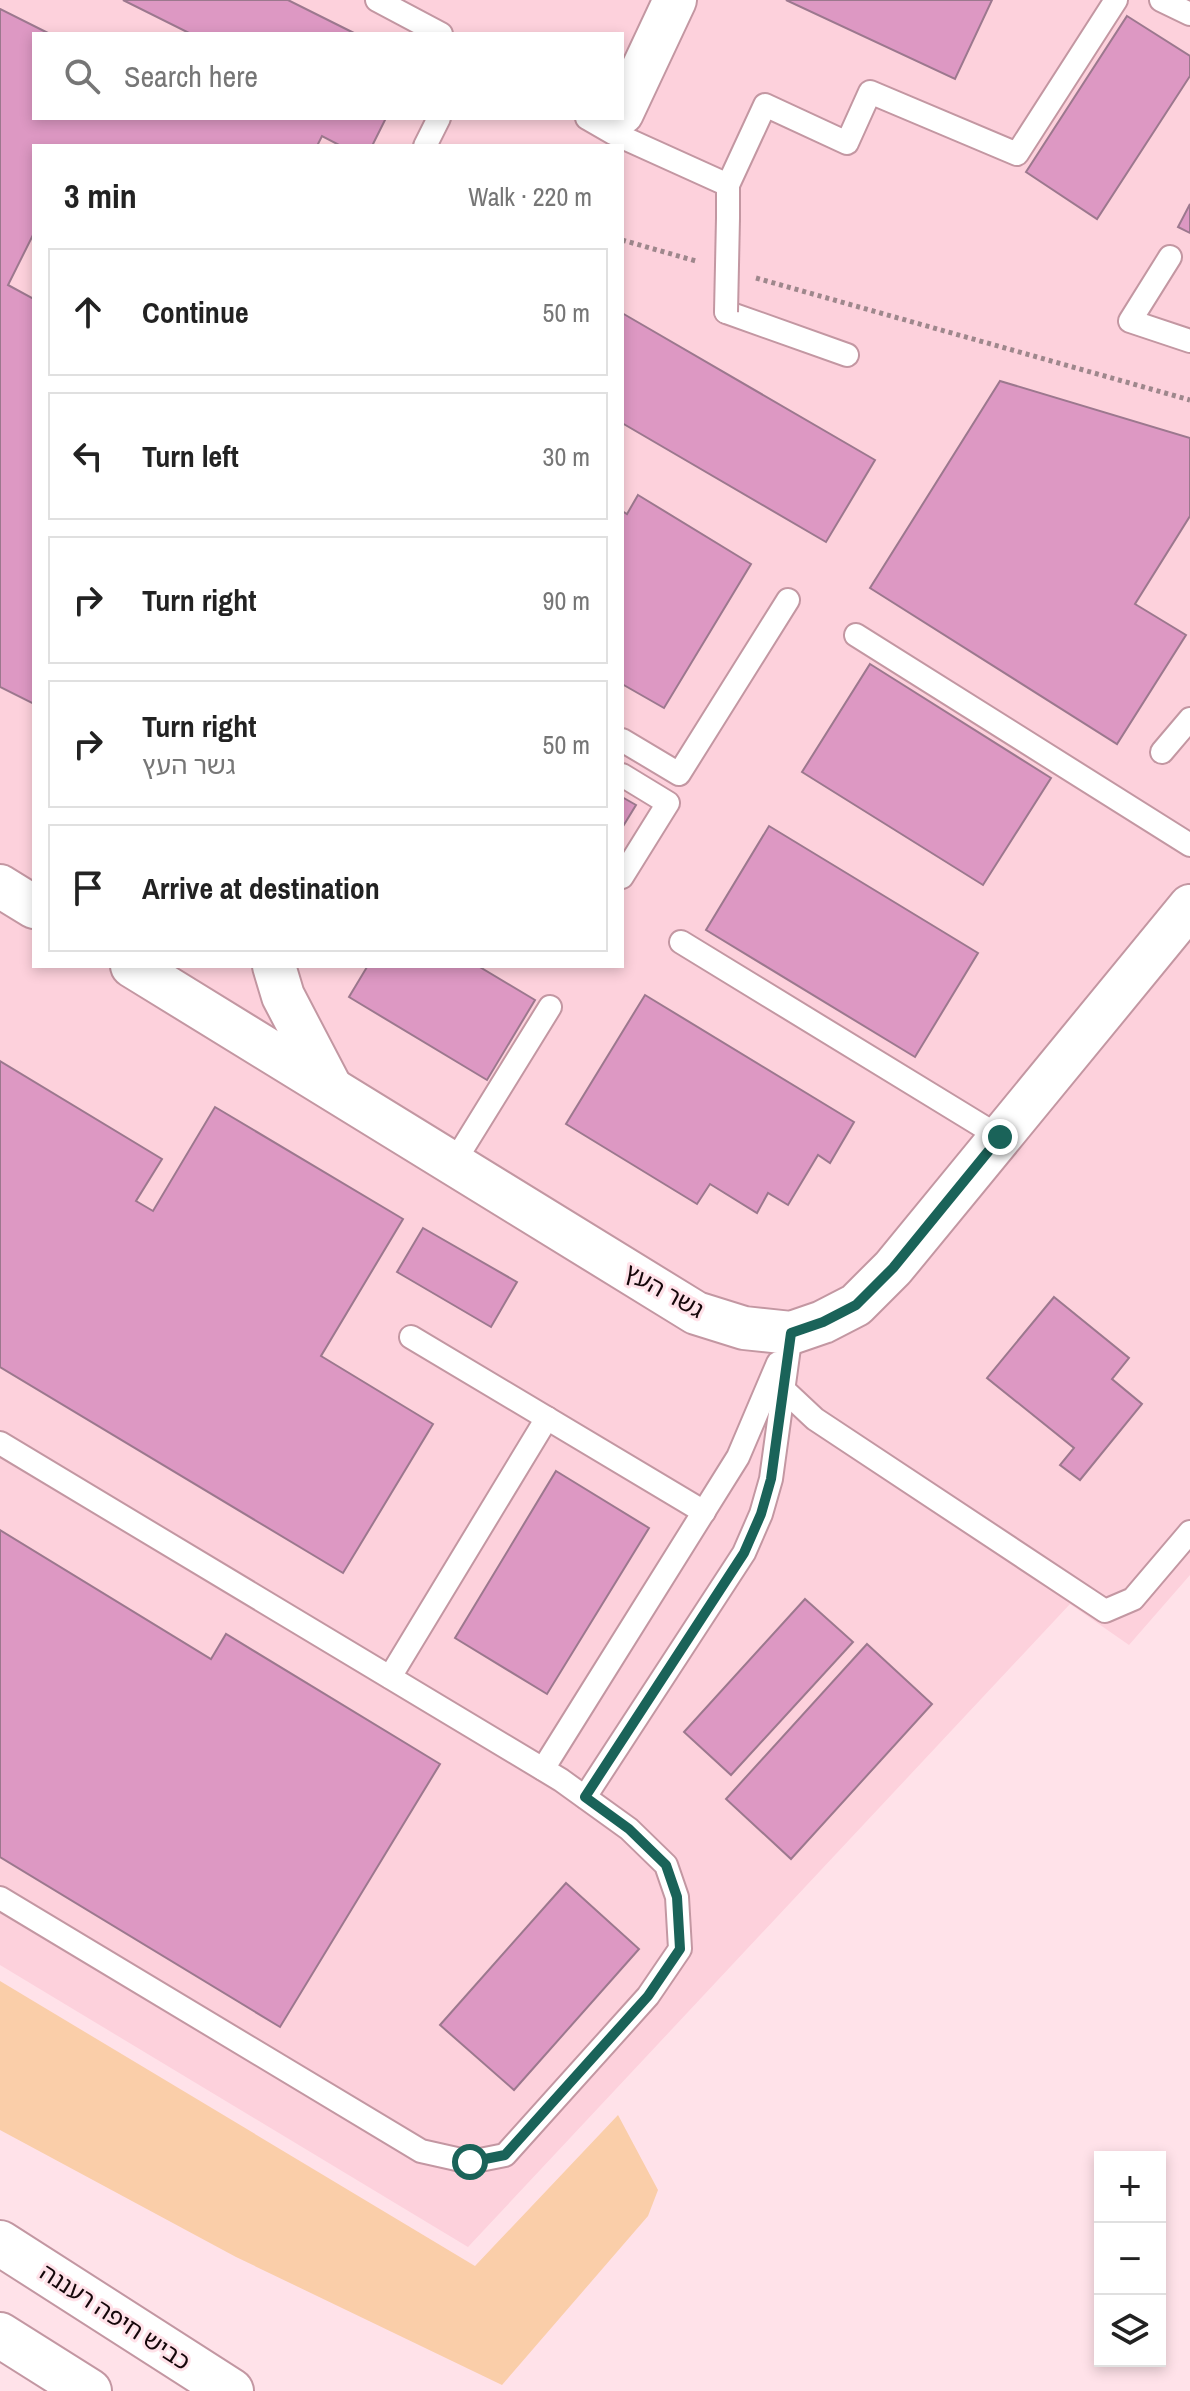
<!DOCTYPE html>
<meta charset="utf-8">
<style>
:root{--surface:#fff;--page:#f6f6f6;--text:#222;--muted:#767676;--line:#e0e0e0}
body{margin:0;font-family:"Archivo Narrow","Noto Sans Hebrew",sans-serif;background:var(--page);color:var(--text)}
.controls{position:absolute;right:24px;bottom:24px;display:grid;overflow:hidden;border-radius:0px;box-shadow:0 4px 12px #0003}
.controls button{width:72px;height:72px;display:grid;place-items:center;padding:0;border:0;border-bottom:2px solid var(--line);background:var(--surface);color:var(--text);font:40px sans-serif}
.stop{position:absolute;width:24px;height:24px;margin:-18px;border:6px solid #1a6359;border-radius:50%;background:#fff}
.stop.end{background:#1a6359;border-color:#fff;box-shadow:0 2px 8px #0008}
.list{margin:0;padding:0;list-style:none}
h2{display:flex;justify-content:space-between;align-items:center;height:104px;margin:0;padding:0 32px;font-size:34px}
h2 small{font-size:26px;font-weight:400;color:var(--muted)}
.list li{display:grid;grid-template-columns:52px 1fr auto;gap:24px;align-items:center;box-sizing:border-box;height:128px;margin:0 16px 16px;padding:0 16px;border:2px solid var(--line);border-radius:0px}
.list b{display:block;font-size:30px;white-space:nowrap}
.list p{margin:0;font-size:26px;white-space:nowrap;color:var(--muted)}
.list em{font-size:26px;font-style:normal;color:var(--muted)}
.icon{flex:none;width:44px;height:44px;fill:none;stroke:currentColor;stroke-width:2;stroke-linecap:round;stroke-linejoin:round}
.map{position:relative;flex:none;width:1190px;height:2391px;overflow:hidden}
.search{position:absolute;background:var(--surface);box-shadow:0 4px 12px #0003;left:32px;top:32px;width:592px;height:88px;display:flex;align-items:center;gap:20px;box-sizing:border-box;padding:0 28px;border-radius:0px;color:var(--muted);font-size:30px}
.panel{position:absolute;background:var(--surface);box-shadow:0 4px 12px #0003;left:32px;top:144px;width:592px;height:824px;border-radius:0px}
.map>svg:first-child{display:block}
.built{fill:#fdd1dc;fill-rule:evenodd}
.green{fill:#facea9}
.building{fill:#dd98c3;stroke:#9c788e;stroke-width:2}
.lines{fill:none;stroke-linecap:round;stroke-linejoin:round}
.service-casing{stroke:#c397a2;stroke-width:26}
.minor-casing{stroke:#c397a2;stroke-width:46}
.trunk-casing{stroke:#c397a2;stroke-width:48}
.path{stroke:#9e878c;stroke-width:5;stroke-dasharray:4 4;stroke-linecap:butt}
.service{stroke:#fff;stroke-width:22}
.minor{stroke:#fff;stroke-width:42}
.trunk{stroke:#fff;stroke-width:44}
.service-bridge-casing{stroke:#c397a2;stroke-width:26;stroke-linecap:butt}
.service-bridge{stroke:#fff;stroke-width:22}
.route{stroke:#1a6359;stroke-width:10}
.labels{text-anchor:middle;stroke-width:6;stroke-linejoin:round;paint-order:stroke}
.street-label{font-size:24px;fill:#15070a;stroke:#ffe2e9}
</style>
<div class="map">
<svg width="1190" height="2391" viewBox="0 0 1190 2391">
<rect width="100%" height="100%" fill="#ffe2e9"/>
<!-- built -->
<path class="built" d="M 0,0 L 1190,0 L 1190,1575 L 1129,1645 L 1070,1604 L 468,2247 L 0,1965 ZM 34,34 L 622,34 L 622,118 L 34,118 ZM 34,146 L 622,146 L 622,966 L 34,966 Z"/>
<!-- green -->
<polygon class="green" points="0,1981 475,2266 618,2115 658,2190 648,2216 502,2385 236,2257 0,2130"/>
<!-- building -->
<g class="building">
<polygon points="123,0 288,0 356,34 191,34"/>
<polygon points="786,0 992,0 955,79"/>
<polygon points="0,9 50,34 34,34 34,118 386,118 372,146 341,146 322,136 317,146 34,146 34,233 8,285 34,299 34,704 0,687"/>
<polygon points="1127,16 1190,56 1190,76 1097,219 1026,172"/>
<polygon points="1190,204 1190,233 1178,227"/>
<polygon points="622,313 875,460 826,542 622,423"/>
<polygon points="1000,381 1190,438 1190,516 1135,604 1186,635 1117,744 870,588"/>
<polygon points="638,495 751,564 664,708 622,684 622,511 627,514"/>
<polygon points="870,664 1051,778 983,885 802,772"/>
<polygon points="622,797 636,805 622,828"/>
<polygon points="769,826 978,953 915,1057 706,930"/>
<polygon points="365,966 478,966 535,1000 487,1080 349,997 367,967"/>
<polygon points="645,995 854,1122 830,1163 818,1155 788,1205 768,1193 757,1213 710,1184 697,1204 566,1124"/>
<polygon points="0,1061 162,1159 136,1201 153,1211 215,1107 403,1219 321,1356 433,1424 343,1573 0,1367"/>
<polygon points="423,1228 517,1282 491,1327 397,1272"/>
<polygon points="1054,1297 1129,1358 1112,1379 1142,1404 1080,1480 1060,1465 1074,1448 987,1378"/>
<polygon points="556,1471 649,1528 547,1694 455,1638"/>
<polygon points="0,1530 211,1659 226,1634 440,1764 280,2027 0,1857"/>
<polygon points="805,1599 853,1642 731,1775 684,1732"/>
<polygon points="867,1644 932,1704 791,1859 726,1799"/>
<polygon points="566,1883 639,1949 514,2090 440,2025"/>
</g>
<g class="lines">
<!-- service casing -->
<g class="service-casing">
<g id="service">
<polyline points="377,0 441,34"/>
<polyline points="1161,0 1190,14"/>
<polyline points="587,118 613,133 728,185 728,218"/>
<polyline points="425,146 439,118"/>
<polyline points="728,185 765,105 847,143 870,92 1017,154 1116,0"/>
<polyline points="1170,257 1130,321 1190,341"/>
<polyline points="726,312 847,355"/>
<polyline points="856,635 1190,845"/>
<polyline points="622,740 679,774 788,600"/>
<polyline points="1162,752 1190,719"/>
<polyline points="622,775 668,803 622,877"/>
<polyline points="681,942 1000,1137"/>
<polyline points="453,1164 550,1007"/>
<polyline points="411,1337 704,1512"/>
<polyline points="774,1374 783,1389 815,1419 1105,1611 1133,1599 1190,1532"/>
<polyline points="0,1443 561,1780 629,1829 666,1865 677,1897 680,1949 648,1996 505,2155 470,2162 421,2151 0,1898"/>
<polyline points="390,1677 547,1418"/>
<polyline points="543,1769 738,1457 778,1363"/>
<polyline points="585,1797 744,1553 761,1514 771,1479 791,1333"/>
</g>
</g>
<!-- minor casing -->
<g class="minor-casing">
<g id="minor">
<polyline points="622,113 675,0"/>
<polyline points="0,886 34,907"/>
<polyline points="132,966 696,1313 744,1328 791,1333 823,1322 856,1305 893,1268 1190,906"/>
<polyline points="274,966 283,996 330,1086"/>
</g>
</g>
<!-- trunk casing -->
<g class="trunk-casing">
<g id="trunk">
<polyline points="0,2243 231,2391"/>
<polyline points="0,2335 89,2391"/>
</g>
</g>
<!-- path -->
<g class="path">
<polyline points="622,240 696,261"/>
<polyline points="756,278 1190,400"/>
</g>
<!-- service -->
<use href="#service" class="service"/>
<!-- minor -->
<use href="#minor" class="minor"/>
<!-- trunk -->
<use href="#trunk" class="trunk"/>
<!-- service-bridge casing -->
<g class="service-bridge-casing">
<polyline id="service-bridge" points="726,312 728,218"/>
</g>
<!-- service-bridge -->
<use href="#service-bridge" class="service-bridge"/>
</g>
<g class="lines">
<!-- route -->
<polyline class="route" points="470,2162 505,2155 648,1996 680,1949 677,1897 666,1865 629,1829 585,1797 744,1553 761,1514 771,1479 791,1333 823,1322 856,1305 893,1268 1000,1137"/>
</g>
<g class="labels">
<!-- street labels -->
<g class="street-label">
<text transform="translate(664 1291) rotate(29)" y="8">גשר העץ</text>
<text transform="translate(115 2317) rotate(33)" y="8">כביש חיפה רעננה</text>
</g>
</g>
</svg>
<div class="controls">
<button>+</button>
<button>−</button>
<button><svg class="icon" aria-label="layers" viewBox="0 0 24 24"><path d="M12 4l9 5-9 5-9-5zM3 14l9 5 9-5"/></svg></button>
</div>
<div class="stop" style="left:470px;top:2162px"></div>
<div class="stop end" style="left:1000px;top:1137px"></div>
<div class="search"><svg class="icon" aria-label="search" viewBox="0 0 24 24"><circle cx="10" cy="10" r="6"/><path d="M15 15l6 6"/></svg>Search here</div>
<section class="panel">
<h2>3 min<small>Walk · 220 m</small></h2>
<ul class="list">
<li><svg class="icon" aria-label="ahead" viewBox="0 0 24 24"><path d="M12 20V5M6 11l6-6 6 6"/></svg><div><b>Continue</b></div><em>50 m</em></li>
<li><svg class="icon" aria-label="left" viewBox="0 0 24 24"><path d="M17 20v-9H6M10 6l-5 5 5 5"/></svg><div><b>Turn left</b></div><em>30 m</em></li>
<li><svg class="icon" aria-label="right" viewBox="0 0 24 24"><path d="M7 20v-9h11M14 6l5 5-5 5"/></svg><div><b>Turn right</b></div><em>90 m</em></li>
<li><svg class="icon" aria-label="right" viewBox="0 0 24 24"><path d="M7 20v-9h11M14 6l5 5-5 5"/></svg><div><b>Turn right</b><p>גשר העץ</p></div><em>50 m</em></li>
<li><svg class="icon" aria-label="arrive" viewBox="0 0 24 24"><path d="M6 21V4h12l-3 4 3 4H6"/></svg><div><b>Arrive at destination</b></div></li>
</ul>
</section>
</div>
